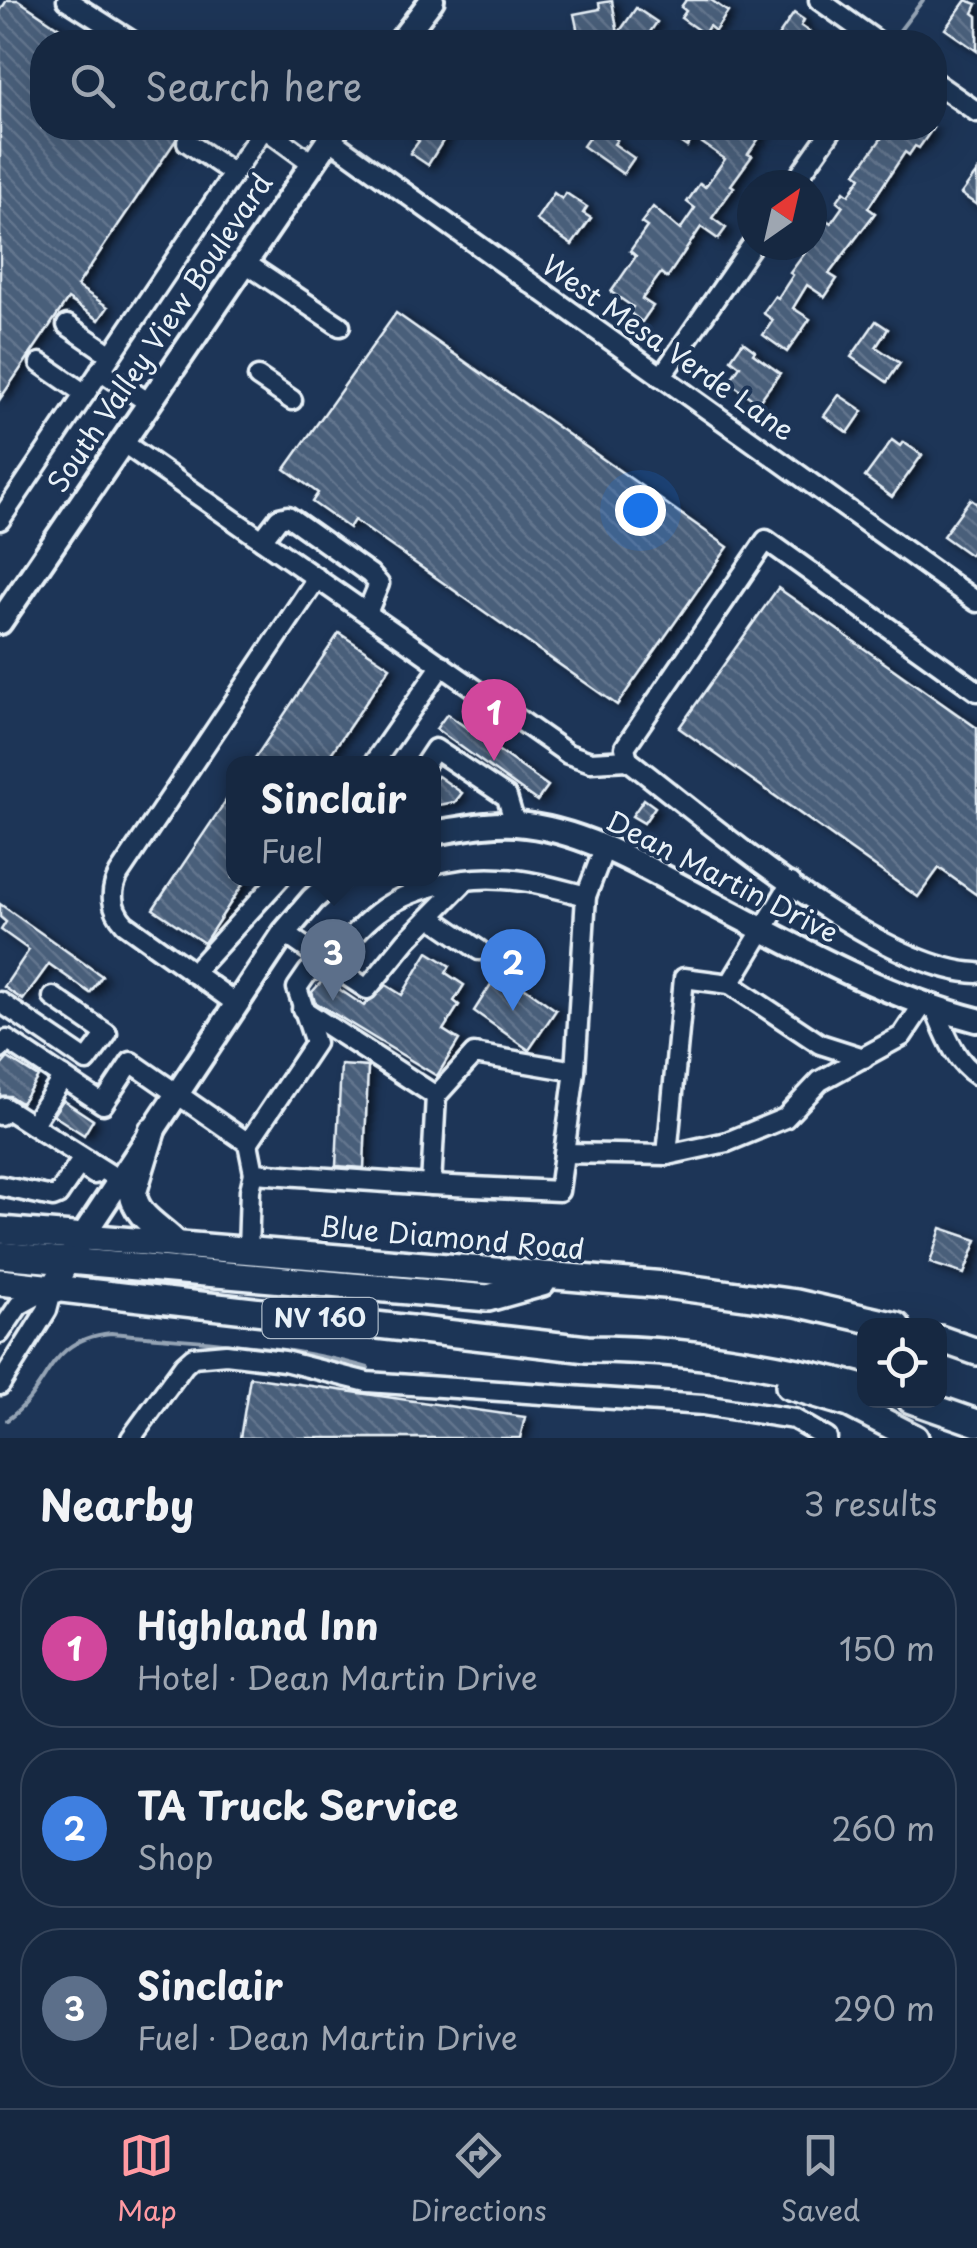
<!DOCTYPE html>
<meta charset="utf-8">
<style>
:root{--surface:#162841;--page:#23344c;--text:#f1f3f6;--muted:#9ea6b1;--line:#35445a;--accent:#ff9aa2}
body{margin:0;font-family:"Playpen Sans",sans-serif;background:var(--page);color:var(--text)}
.controls{position:absolute;right:30px;bottom:30px;display:grid;overflow:hidden;border-radius:20px;box-shadow:0 10px 40px #0002}
.controls button{width:90px;height:90px;display:grid;place-items:center;padding:0;border:0;border-bottom:2px solid var(--line);background:var(--surface);color:var(--text);font:50px sans-serif}
.compass{position:absolute;left:737px;top:170px;width:90px;height:90px;border-radius:50%;background:var(--surface);box-shadow:0 10px 40px #0002;rotate:34deg}
.you{position:absolute;left:640px;top:510px;width:35px;height:35px;margin:-25px;border:8px solid #fff;border-radius:50%;background:#1a73e8;box-shadow:0 0 0 15px #1a73e833}
.badge{display:grid;place-items:center;width:65px;height:65px;border-radius:50%;background:var(--accent);color:#fff;font-size:32px;font-weight:700}
.pin{position:absolute;translate:-50% -82px;filter:drop-shadow(0 2px 5px #0008)}
.pin::after{content:'';position:absolute;top:52px;width:35px;height:30px;background:inherit;clip-path:polygon(0 0,100% 0,50% 100%)}
.popup{position:absolute;left:226px;top:756px;width:215px;height:130px;box-sizing:border-box;display:grid;place-content:center;border-radius:20px;background:var(--surface);filter:drop-shadow(0 2px 8px #0005);font-size:32px;white-space:nowrap;color:var(--muted)}
.popup b{font-size:38px;color:var(--text)}
.popup::after{content:'';position:absolute;left:50%;top:100%;margin-left:-20px;border:20px solid transparent;border-top-color:var(--surface)}
.list{margin:0;padding:0;list-style:none}
h2{display:flex;justify-content:space-between;align-items:center;height:130px;margin:0;padding:0 40px;font-size:42px}
h2 small{font-size:32px;font-weight:400;color:var(--muted)}
.list li{display:grid;grid-template-columns:65px 1fr auto;gap:30px;align-items:center;box-sizing:border-box;height:160px;margin:0 20px 20px;padding:0 20px;border:2px solid var(--line);border-radius:40px}
.list b{display:block;font-size:38px;white-space:nowrap}
.list p{margin:0;font-size:32px;white-space:nowrap;color:var(--muted)}
.list em{font-size:32px;font-style:normal;color:var(--muted)}
.icon{flex:none;width:55px;height:55px;fill:none;stroke:currentColor;stroke-width:2;stroke-linecap:round;stroke-linejoin:round}
.map{position:relative;flex:none;width:977px;height:1438px;overflow:hidden}
.search{position:absolute;background:var(--surface);box-shadow:0 10px 40px #0002;left:30px;right:30px;top:30px;height:110px;display:flex;align-items:center;gap:25px;box-sizing:border-box;padding:0 35px;border-radius:40px;color:var(--muted);font-size:38px}
.sheet{height:670px;background:var(--surface)}
nav{display:flex;justify-content:space-around;align-items:center;box-sizing:border-box;height:140px;border-top:2px solid var(--line);background:var(--surface);font-size:28px;color:var(--muted)}
nav a{display:grid;justify-items:center;gap:5px}
nav .on{color:var(--accent)}
.map>svg:first-child{display:block}
.lines{fill:none;stroke-linecap:round;stroke-linejoin:round}
.stream{stroke:#95a4b5;stroke-width:4}
.building{fill:url(#building-back-hatch);stroke:#e8f1f8;stroke-width:2.5;filter:url(#shadow)}
.minor-casing{stroke:#e8f1f8;stroke-width:25}
.major-casing{stroke:#e8f1f8;stroke-width:30}
.highway-casing{stroke:#e8f1f8;stroke-width:32}
.minor{stroke:#1d3557;stroke-width:18}
.major{stroke:#1d3557;stroke-width:22}
.highway{stroke:#1d3557;stroke-width:25}
.labels{text-anchor:middle;stroke-width:8;stroke-linejoin:round;paint-order:stroke}
.shield{fill:#1d3557;stroke:#abb9c8;stroke-width:2.5}
.shield-label{font-size:25px;font-weight:bold;fill:#e8f1f8}
.street-label{font-size:28px;fill:#e8f1f8;stroke:#1d3557}
</style>
<div class="map">
<svg width="977" height="1438" viewBox="0 0 977 1438">
<defs>
<pattern id="building-back-hatch" width="6" height="6" patternUnits="userSpaceOnUse" patternTransform="scale(2.5)"><rect width="6" height="6" fill="#495e7a"/><path d="M-1 5l2 2M0 0l6 6M5-1l2 2" fill="none" stroke="#63768e"/></pattern>
<filter id="shadow"><feDropShadow dx="5.5" dy="3" stdDeviation="5" flood-color="#0009"/></filter>
</defs>
<rect width="100%" height="100%" fill="#1d3557"/>
<filter id="ink" filterUnits="userSpaceOnUse"><feTurbulence type="fractalNoise" baseFrequency=".01" numOctaves="2"/><feDisplacementMap in="SourceGraphic" scale="20" xChannelSelector="R" yChannelSelector="G"/><feConvolveMatrix kernelMatrix="1 2 1 2 8 2 1 2 1" color-interpolation-filters="sRGB"/></filter>
<g filter="url(#ink)">
<g class="lines">
<!-- stream -->
<g class="stream">
<polyline points="891,42 923,0"/>
<path d="M 7,1420 C 53,1387 44,1340 111,1333 C 196,1341 285,1344 368,1368"/>
</g>
</g>
<!-- building -->
<g class="building">
<polygon points="7,0 18,0 80,42 42,42 42,128 184,128 77,286 108,307 99,320 68,299 0,399 0,11"/>
<polygon points="686,0 711,0 728,12 715,31 709,26 704,34 681,18 686,11 681,7"/>
<polygon points="966,0 977,4 973,13 977,16 977,51 945,29"/>
<polygon points="612,1 618,34 636,8 657,22 643,42 580,42 574,14 600,9 599,3"/>
<polygon points="794,13 804,20 801,26 825,42 774,42"/>
<polygon points="414,128 451,128 428,165 410,153 419,141 409,134"/>
<polygon points="660,128 684,128 695,135 687,147"/>
<polygon points="707,128 719,133 723,128 766,128 748,154 752,156 731,185 734,187 712,218 726,228 718,239 701,227 667,278 661,273 642,299 653,306 642,322 629,312 633,307 611,292 636,256 630,251 647,227 641,223 653,207 680,230 695,208 687,202 700,183 705,187 725,159 698,140"/>
<polygon points="889,128 933,128 919,148 915,146 909,155 905,152 868,208 875,213 829,274 837,279 825,297 807,285 793,308 810,319 787,352 763,335 773,320 763,313 775,296 778,298 793,275 790,273 819,234 816,232 825,219 831,223 843,206 837,201 844,191 849,195 861,177 856,173"/>
<polygon points="594,130 599,134 602,130 617,140 614,144 634,158 623,174 583,146"/>
<polygon points="977,172 977,205 961,194"/>
<polygon points="554,193 562,199 566,193 587,207 583,213 591,218 572,245 536,220"/>
<polygon points="396,313 728,547 617,705 354,520 349,528 312,502 318,493 285,469"/>
<polygon points="876,321 888,329 876,347 900,363 887,382 851,357"/>
<polygon points="743,342 755,351 753,354 780,373 758,403 729,382 740,366 731,359"/>
<polygon points="839,395 863,411 848,433 824,416"/>
<polygon points="892,440 900,446 903,442 922,455 892,497 865,477"/>
<polygon points="970,499 977,504 977,545 970,555 943,536"/>
<polygon points="778,588 977,728 977,895 939,868 918,897 679,728"/>
<polygon points="339,633 390,667 324,764 251,764"/>
<polygon points="447,714 548,786 537,801 436,729"/>
<polygon points="438,776 462,793 455,802 433,806 433,783"/>
<polygon points="233,790 233,878 247,878 204,943 153,909"/>
<polygon points="644,799 655,807 644,823 632,816"/>
<polygon points="0,904 102,976 90,993 49,964 23,1000 4,987 29,950 1,930 6,922 0,917"/>
<polygon points="428,952 450,966 446,973 464,985 454,1001 459,1005 443,1030 459,1040 437,1076 315,1002 312,992 324,979 364,1006 386,985 402,995"/>
<polygon points="500,970 556,1010 529,1050 474,1011"/>
<polygon points="8,1058 38,1077 21,1103 10,1096 0,1096 0,1067"/>
<polygon points="341,1065 368,1067 364,1168 336,1166"/>
<polygon points="63,1100 93,1120 84,1135 53,1115"/>
<polygon points="941,1228 977,1240 964,1274 930,1263"/>
<polygon points="250,1377 366,1394 525,1417 520,1438 240,1438"/>
</g>
<g class="lines">
<!-- minor casing -->
<g class="minor-casing">
<g id="minor">
<polyline points="67,0 133,42"/>
<polyline points="819,0 878,42"/>
<polyline points="934,82 977,112"/>
<polyline points="264,128 312,163"/>
<polyline points="328,138 977,602"/>
<polyline points="187,142 233,173"/>
<polyline points="793,185 833,128"/>
<polyline points="244,262 340,326"/>
<polyline points="67,325 111,355"/>
<polyline points="40,363 85,394"/>
<polyline points="100,370 149,403"/>
<polyline points="258,377 292,400"/>
<polyline points="661,377 752,245"/>
<polyline points="122,442 568,754 591,762 628,760"/>
<polyline points="0,520 264,128"/>
<polyline points="262,540 279,518 288,516 370,574 379,584 367,613"/>
<path d="M 977,691 L 766,540 L 625,747 L 628,760 C 709,822 878,969 977,973"/>
<polyline points="373,764 442,665"/>
<polyline points="425,764 435,749 507,797 515,824"/>
<path d="M 465,881 L 407,940 L 367,989 L 329,964 C 344,946 358,928 377,913 C 409,888 461,876 502,879 C 530,880 559,889 586,896 L 604,849"/>
<polyline points="791,883 730,984 820,1044 864,1058"/>
<polyline points="432,918 479,950"/>
<polyline points="284,933 329,964"/>
<polyline points="329,964 308,972 297,988 315,1043 248,1143 254,1173 431,1185 436,1096 474,1054 575,1071 586,896"/>
<polyline points="193,973 280,878"/>
<polyline points="0,1002 87,1061 107,1034 53,997"/>
<path d="M 237,1004 L 125,924 C 111,909 109,892 119,874 L 317,578"/>
<polyline points="302,1009 436,1096"/>
<path d="M 935,1009 C 945,1032 954,1061 977,1075"/>
<polyline points="0,1049 7,1040 103,1104 131,1062 248,1143"/>
<polyline points="63,1077 32,1125 119,1180"/>
<polyline points="0,1115 4,1107 32,1125"/>
<polyline points="564,1153 667,1155 727,1142 785,1118 820,1081 902,1036 922,1006"/>
<polyline points="667,1155 684,978 730,984"/>
<polyline points="431,1185 559,1191 575,1071"/>
<polyline points="0,1186 53,1197 58,1195 79,1164 94,1174"/>
<polyline points="248,1251 250,1190 254,1173"/>
<polyline points="0,1333 19,1305 52,1287"/>
<polyline points="0,1385 47,1310 53,1287"/>
<polyline points="131,1438 184,1365 193,1357 226,1354 284,1361 367,1382 703,1405 794,1419 827,1438"/>
</g>
</g>
<!-- major casing -->
<g class="major-casing">
<g id="major">
<polyline points="400,42 432,0"/>
<polyline points="0,622 337,128"/>
<path d="M 433,833 C 459,829 490,822 516,824 C 584,829 648,869 706,900 C 795,946 880,995 977,1020"/>
<polyline points="53,1287 82,1237 284,933 313,899 337,878"/>
</g>
</g>
<!-- highway casing -->
<g class="highway-casing">
<g id="highway">
<path d="M 152,1131 L 133,1193 C 136,1218 161,1227 177,1245"/>
<polyline points="0,1230 665,1285 796,1303 897,1326"/>
<polyline points="0,1255 488,1298 542,1283"/>
<path d="M 0,1282 L 587,1349 C 682,1349 773,1363 864,1388"/>
<polyline points="940,1339 977,1352"/>
<polyline points="789,1386 849,1404 915,1438"/>
<polyline points="911,1400 977,1423"/>
</g>
</g>
<!-- minor -->
<use href="#minor" class="minor"/>
<!-- major -->
<use href="#major" class="major"/>
<!-- highway -->
<use href="#highway" class="highway"/>
</g>
</g>
<g class="labels">
<!-- shield labels -->
<rect class="shield" x="262.5" y="1298" width="115" height="40" rx="8"/>
<g class="shield-label">
<text x="320" y="1327">NV 160</text>
</g>
<!-- street labels -->
<g class="street-label">
<text transform="translate(160 333) rotate(-56)" y="10">South Valley View Boulevard</text>
<text transform="translate(668 348) rotate(35)" y="10">West Mesa Verde Lane</text>
<text transform="translate(722 877) rotate(27)" y="10">Dean Martin Drive</text>
<text transform="translate(452 1238) rotate(5)" y="10">Blue Diamond Road</text>
</g>
</g>
</svg>
<div class="controls">
<button><svg class="icon" aria-label="locate" viewBox="0 0 24 24"><circle cx="12" cy="12" r="6"/><path d="M12 2v4M12 18v4M2 12h4M18 12h4"/></svg></button>
</div>
<svg class="compass" viewBox="-18 -18 36 36"><path d="M0-13l5 13h-10z" fill="#e53935"/><path d="M0 13l5-13h-10z" fill="#9ea6b1"/></svg>
<div class="you"></div>
<div class="pin badge" style="left:494px;top:761px;background:#d1479c">1</div>
<div class="pin badge" style="left:513px;top:1011px;background:#3f7fe0">2</div>
<div class="pin badge" style="left:333px;top:1001px;background:#5c6f8a">3</div>
<div class="popup"><b>Sinclair</b>Fuel</div>
<div class="search"><svg class="icon" aria-label="search" viewBox="0 0 24 24"><circle cx="10" cy="10" r="6"/><path d="M15 15l6 6"/></svg>Search here</div>
</div>
<section class="sheet">
<h2>Nearby<small>3 results</small></h2>
<ul class="list">
<li><span class="badge" style="background:#d1479c">1</span><div><b>Highland Inn</b><p>Hotel · Dean Martin Drive</p></div><em>150 m</em></li>
<li><span class="badge" style="background:#3f7fe0">2</span><div><b>TA Truck Service</b><p>Shop</p></div><em>260 m</em></li>
<li><span class="badge" style="background:#5c6f8a">3</span><div><b>Sinclair</b><p>Fuel · Dean Martin Drive</p></div><em>290 m</em></li>
</ul>
</section>
<nav>
<a class="on"><svg class="icon" aria-label="map" viewBox="0 0 24 24"><path d="M3 6l6-2 6 2 6-2v14l-6 2-6-2-6 2zM9 4v14M15 6v14"/></svg>Map</a>
<a><svg class="icon" aria-label="directions" viewBox="0 0 24 24"><path d="M12 3l9 9-9 9-9-9zM9 14v-3h6M13 9l2 2-2 2"/></svg>Directions</a>
<a><svg class="icon" aria-label="saved" viewBox="0 0 24 24"><path d="M7 4h10v16l-5-4-5 4z"/></svg>Saved</a>
</nav>
